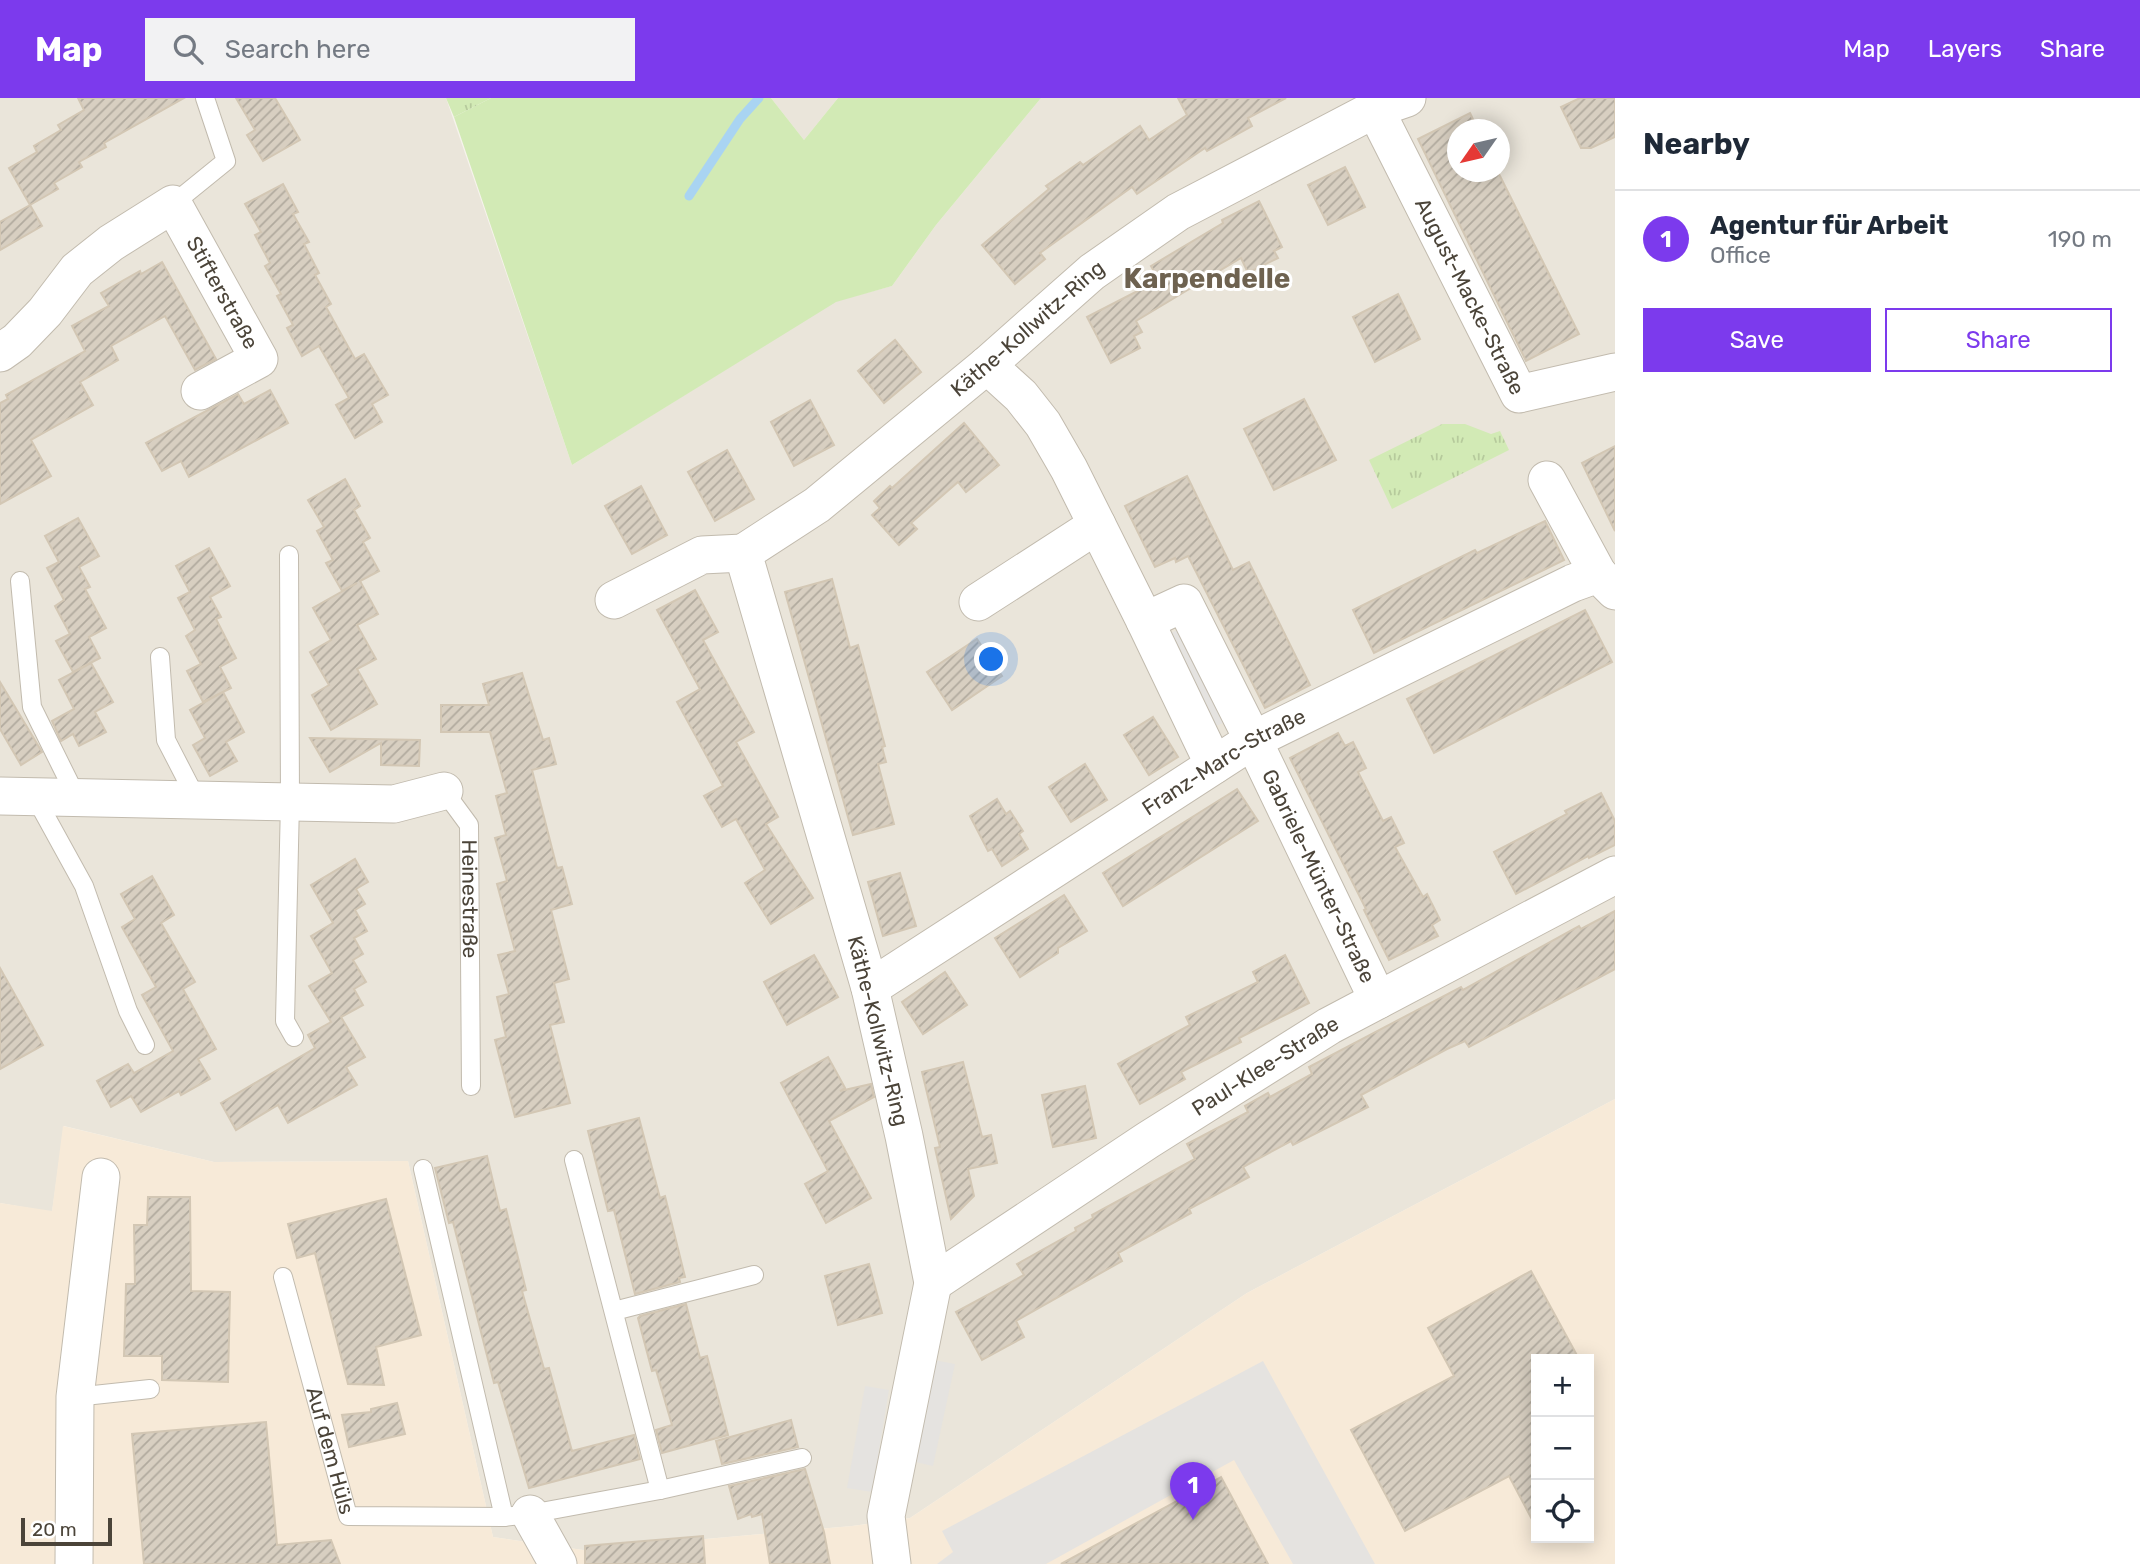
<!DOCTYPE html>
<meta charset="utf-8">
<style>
:root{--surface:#fff;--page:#f2f2f3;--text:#1f2937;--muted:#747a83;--line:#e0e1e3;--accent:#7c3aed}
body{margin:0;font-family:Rubik,sans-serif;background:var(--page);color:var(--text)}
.controls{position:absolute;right:21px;bottom:21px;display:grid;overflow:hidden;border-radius:0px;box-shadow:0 4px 18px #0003}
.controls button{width:63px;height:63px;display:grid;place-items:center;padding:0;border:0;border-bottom:2px solid var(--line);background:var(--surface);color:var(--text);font:35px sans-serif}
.compass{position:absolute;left:1447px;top:21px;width:63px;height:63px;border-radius:50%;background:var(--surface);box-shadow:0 4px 18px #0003;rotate:236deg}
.scale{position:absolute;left:21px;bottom:18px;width:91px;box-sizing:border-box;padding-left:7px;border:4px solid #4b4439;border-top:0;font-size:19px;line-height:24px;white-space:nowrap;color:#4b4439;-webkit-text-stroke:5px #fff;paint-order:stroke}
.you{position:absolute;left:992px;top:562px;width:24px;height:24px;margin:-18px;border:5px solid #fff;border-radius:50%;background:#1a73e8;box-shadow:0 0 0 10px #1a73e833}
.badge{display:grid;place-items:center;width:46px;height:46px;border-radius:50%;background:var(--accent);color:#fff;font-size:23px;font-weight:700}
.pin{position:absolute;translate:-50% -58px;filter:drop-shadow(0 2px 4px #0008)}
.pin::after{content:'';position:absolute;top:37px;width:24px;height:21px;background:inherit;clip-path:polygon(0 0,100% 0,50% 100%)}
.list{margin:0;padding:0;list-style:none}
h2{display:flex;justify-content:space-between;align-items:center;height:91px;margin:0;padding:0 28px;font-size:30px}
h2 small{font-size:23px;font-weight:400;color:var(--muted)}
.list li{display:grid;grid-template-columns:46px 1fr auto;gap:21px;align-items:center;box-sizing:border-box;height:98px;padding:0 28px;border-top:2px solid var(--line)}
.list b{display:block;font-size:26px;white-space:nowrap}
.list p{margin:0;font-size:23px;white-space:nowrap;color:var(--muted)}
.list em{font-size:23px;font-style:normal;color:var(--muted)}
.actions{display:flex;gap:14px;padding:21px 28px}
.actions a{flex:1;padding:16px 0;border:2px solid var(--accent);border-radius:0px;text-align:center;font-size:24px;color:var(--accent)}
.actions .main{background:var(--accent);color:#fff}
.icon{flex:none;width:38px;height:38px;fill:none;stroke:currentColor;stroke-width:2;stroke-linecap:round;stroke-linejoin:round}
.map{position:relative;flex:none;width:1615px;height:1466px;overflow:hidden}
header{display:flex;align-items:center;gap:42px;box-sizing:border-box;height:98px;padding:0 35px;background:var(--accent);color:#fff}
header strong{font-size:33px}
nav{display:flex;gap:38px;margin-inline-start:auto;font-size:24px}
.search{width:490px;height:63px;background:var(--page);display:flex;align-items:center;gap:18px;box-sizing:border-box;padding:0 24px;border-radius:0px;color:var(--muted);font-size:26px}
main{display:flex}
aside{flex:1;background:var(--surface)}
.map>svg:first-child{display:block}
.residential{fill:#eae5da;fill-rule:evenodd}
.commercial{fill:#f7ead8;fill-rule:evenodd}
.grass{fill:#d2eab5}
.park{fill:url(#park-tufts)}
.parking{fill:#e5e3e0}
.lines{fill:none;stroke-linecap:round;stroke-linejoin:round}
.stream{stroke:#a9d4f2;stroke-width:9}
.building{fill:url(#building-hatch);stroke:#d3c7b4;stroke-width:2}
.lane-casing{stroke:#c2bbae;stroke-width:20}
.street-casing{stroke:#c2bbae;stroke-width:39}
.lane{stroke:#fff;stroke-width:18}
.street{stroke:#fff;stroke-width:37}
.labels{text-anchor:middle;stroke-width:6;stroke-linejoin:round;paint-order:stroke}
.street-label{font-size:21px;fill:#4b4439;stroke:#fff}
.district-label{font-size:28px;font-weight:bold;fill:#6e6250;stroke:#fff}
</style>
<header>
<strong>Map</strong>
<div class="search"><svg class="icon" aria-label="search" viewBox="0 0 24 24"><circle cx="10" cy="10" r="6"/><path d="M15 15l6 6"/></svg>Search here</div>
<nav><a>Map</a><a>Layers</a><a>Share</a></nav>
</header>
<main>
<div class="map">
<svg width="1615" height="1466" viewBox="0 0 1615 1466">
<defs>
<pattern id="park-tufts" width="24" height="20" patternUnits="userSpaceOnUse" patternTransform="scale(1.75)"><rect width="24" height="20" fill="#d2eab5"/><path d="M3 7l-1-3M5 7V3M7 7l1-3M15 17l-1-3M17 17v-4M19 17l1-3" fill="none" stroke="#b6ca9c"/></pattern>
<pattern id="building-hatch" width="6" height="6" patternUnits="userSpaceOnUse" patternTransform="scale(1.75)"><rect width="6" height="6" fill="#d8cfc1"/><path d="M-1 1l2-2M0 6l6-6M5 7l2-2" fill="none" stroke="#b1aa9e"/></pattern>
</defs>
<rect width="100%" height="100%" fill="#f6f3ec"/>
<!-- residential -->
<g class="residential">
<path d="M 0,0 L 446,0 L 572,367 L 836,203 L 892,188 L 936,127 L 1041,0 L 1615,0 L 1615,1001 L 1247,1195 L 910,1420 L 852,1428 L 583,1452 L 493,1439 L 408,1063 L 214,1064 L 64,1028 L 52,1114 L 0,1105 ZM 1458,32 L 1500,32 L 1500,74 L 1458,74 Z"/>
<polygon points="771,0 838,0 804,42"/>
</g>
<!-- commercial -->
<path class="commercial" d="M 1615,1001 L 1615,1466 L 0,1466 L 0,1105 L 52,1113 L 63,1028 L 214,1064 L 408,1063 L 493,1439 L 583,1452 L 852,1428 L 910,1420 L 1247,1195 ZM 1536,1261 L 1589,1261 L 1589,1440 L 1536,1440 Z"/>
<!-- grass -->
<polygon class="grass" points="491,0 771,0 804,42 838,0 1041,0 936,127 892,188 836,204 572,367 454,19"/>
<!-- park -->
<g class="park">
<polygon points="446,0 491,0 454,19"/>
<polygon points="1442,326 1465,326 1491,336 1500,333 1509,352 1392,411 1369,362"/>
</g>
<!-- parking -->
<g class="parking">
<polygon points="1183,530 1228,623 1208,631 1163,538"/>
<polygon points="934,1262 955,1266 933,1368 911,1363"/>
<polygon points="1263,1263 1375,1466 1293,1466 1234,1362 1046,1466 937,1466 953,1454 942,1433"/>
<polygon points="865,1288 889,1292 872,1394 847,1390"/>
</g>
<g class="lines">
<!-- stream -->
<polyline class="stream" points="689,98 740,21 759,0"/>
</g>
<!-- building -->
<g class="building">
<polygon points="78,0 184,0 104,45 106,49 79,64 82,69 54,85 58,91 30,107 9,70 37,54 34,48 61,32 58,27 84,12"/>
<polygon points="236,0 275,0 300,42 263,63 247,37 255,32"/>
<polygon points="1178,0 1286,0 1248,20 1252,28 1207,53 1205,50 1137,96 1132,89 1040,155 1045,161 1015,186 982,147 1049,91 1046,88 1080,64 1083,67 1140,28 1149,42 1187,17"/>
<polygon points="1580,0 1615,0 1615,39 1591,50 1581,50 1561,9"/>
<polygon points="1470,15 1478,32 1458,32 1458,74 1498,74 1579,236 1526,263 1418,41"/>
<polygon points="1345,69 1365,109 1328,127 1308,87"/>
<polygon points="283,86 298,114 293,116 309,144 304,146 319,175 315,177 331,206 326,209 355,261 364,256 388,297 372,306 382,324 355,340 336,307 349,300 319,248 302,258 287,230 293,227 277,198 281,196 265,168 270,165 255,137 261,134 245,106"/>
<polygon points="1259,103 1282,149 1274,153 1278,160 1248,175 1241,160 1136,223 1142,234 1134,238 1140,250 1111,265 1087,219 1159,182 1151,168 1223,125 1222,122"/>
<polygon points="30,107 42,128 0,152 0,124"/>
<polygon points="162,164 216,261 195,272 165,218 111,248 118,262 80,284 93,307 31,342 51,378 0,406 0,305 8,301 6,297 85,253 72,228 109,208 101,195 140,173 141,176"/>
<polygon points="1398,196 1420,241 1375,264 1353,219"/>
<polygon points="895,242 921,274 884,305 858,273"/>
<polygon points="270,292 288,325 189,379 181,363 162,373 146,345 238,296 244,306"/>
<polygon points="1304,301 1336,362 1274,392 1244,331"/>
<polygon points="810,302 834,347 794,368 771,324"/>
<polygon points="964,325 999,367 966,394 958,384 911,425 917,431 899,447 872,417 880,410 874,403 890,388 892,390"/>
<polygon points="1615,348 1615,433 1582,365"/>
<polygon points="727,352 754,401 715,423 688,374"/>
<polygon points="1187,378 1233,472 1249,464 1310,587 1265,610 1188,458 1176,464 1175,460 1155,469 1125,408"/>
<polygon points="345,381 360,408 354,412 370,440 363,444 379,473 360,483 378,516 357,527 376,561 357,571 377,606 331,632 312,597 329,587 310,554 331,542 313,510 357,485 342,493 326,465 333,462 317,433 324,429 308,402"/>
<polygon points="641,388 667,437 632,456 605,408"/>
<polygon points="78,420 99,458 79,469 90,489 85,491 106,530 89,539 100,560 73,574 56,543 70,536 55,508 64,502 47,470 59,464 45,438"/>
<polygon points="1545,423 1564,462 1374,555 1353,512 1475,452 1477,455"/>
<polygon points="209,450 230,488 210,499 221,519 216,521 236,560 220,569 231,590 203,604 187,573 201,566 186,538 195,532 178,500 190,494 176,468"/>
<polygon points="832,481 850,550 858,547 885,648 882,649 886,664 878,666 894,726 853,737 785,494"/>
<polygon points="695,492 718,534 703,542 754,634 736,644 778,719 766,726 813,800 771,826 745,785 765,772 736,721 722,729 704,698 723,688 677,604 700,591 657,512"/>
<polygon points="1585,512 1612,564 1434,655 1407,601"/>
<polygon points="977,541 1002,578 952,612 927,574"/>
<polygon points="91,565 113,604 95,614 106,634 79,648 73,636 61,643 52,623 74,611 59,582"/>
<polygon points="522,575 543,642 549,640 556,666 532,672 557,770 562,769 572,806 551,812 569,881 554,885 564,924 550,927 570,1005 515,1019 495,942 506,939 497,899 509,896 498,857 515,853 497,786 507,783 495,740 506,737 496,698 507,695 490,634 441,634 441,607 489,607 483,586"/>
<polygon points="0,584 42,654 21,667 0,631"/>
<polygon points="223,594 244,634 226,644 237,663 210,678 193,647 205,640 190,612"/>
<polygon points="1153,619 1178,659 1149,677 1124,637"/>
<polygon points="1338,635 1345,648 1353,644 1366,670 1358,674 1383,723 1391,719 1404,745 1395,749 1423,799 1427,796 1440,822 1432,827 1438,838 1389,862 1364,812 1366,811 1290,660"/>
<polygon points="310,640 420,642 419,668 381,667 381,645 330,674"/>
<polygon points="1085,666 1107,702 1071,724 1049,689"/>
<polygon points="1237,691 1258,723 1123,808 1103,775"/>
<polygon points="1601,695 1615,723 1615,747 1589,760 1588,758 1516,796 1494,754 1567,716 1565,713"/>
<polygon points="997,701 1006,716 1010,713 1023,733 1019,736 1028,751 1002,768 992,751 988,753 970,718"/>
<polygon points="355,761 368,784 356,791 365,806 355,812 367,833 354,840 363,856 353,862 366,884 354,891 363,907 341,919 365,959 346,969 357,987 288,1025 278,1007 236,1032 221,1005 315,950 308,937 331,924 309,888 332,875 311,838 333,825 311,787"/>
<polygon points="900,775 916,828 883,838 868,784"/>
<polygon points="152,778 174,817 161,825 195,884 183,891 216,951 198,961 210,981 181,997 179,993 141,1014 131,998 111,1009 97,983 128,966 134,975 173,953 142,897 156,889 122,829 135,821 121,796"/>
<polygon points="1064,797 1087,833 1058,850 1058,855 1020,879 995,840"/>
<polygon points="1615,813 1615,871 1469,949 1465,943 1447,951 1361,997 1368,1009 1293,1047 1291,1043 1243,1069 1249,1079 1189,1111 1191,1115 1118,1155 1122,1163 1016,1223 1024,1239 982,1262 956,1214 1024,1177 1017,1166 1076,1133 1075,1130 1093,1120 1092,1117 1195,1061 1187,1046 1248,1014 1245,1008 1268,995 1270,999 1312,976 1309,969 1461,889 1463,892 1579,828 1581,831"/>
<polygon points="814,857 838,899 787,927 764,884"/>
<polygon points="1285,857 1309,905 1239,940 1241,944 1181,974 1185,981 1140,1006 1118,966 1190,927 1186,919 1258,884 1253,874"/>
<polygon points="0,870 43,947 0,971"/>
<polygon points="945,874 967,907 923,936 902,904"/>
<polygon points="828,959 845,990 840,993 871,986 874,999 829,1023 871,1100 826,1125 805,1086 828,1073 781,985"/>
<polygon points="963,964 982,1039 991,1037 997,1065 968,1071 974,1098 951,1121 935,1050 940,1049 922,974"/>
<polygon points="1085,988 1096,1040 1053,1049 1042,997"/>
<polygon points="639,1020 660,1100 665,1098 685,1179 679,1180 680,1184 635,1196 614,1112 608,1113 588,1033"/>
<polygon points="487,1058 500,1113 506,1111 526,1192 522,1193 544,1271 549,1270 572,1353 634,1337 640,1361 529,1390 498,1284 494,1285 453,1124 449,1125 435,1070"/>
<polygon points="148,1099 190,1099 191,1193 230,1194 228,1284 162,1282 162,1258 124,1258 126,1186 135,1186 134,1127 147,1127"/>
<polygon points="386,1101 421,1237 376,1249 384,1287 348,1286 315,1155 297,1160 288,1126"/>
<polygon points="869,1166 882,1215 838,1227 825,1178"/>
<polygon points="1531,1173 1579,1261 1536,1261 1536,1429 1509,1378 1405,1433 1351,1332 1454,1278 1428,1230"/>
<polygon points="686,1206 700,1260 707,1258 728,1337 662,1355 656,1332 672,1327 656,1272 652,1273 638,1220 640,1218"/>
<polygon points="397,1305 405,1336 349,1349 342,1317 371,1314 371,1311"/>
<polygon points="791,1322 798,1349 722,1366 716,1343"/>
<polygon points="266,1324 277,1447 331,1442 340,1466 144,1466 132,1336"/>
<polygon points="805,1371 824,1434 830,1466 770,1466 762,1416 752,1419 751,1416 738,1421 729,1388"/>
<polygon points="1221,1379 1268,1466 1061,1466"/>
<polygon points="703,1438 705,1466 585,1466 585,1448"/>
</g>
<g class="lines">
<!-- lane casing -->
<g class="lane-casing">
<g id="lane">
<polyline points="173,106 226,63 205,0"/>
<polyline points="289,457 290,704 285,923 294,939"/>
<polyline points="20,483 32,609 77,700"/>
<polyline points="160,559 166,642 197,702"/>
<path id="s1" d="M 444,693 L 469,727 L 471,988"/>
<polyline points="35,699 84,788 128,913 145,947"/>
<polyline points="574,1062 660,1392"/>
<polyline points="423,1071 504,1419"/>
<path id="s2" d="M 283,1179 L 348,1418 L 504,1419 L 530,1416 L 660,1392 L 802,1360"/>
<polyline points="614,1213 754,1177"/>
<polyline points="75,1299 150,1291"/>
</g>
</g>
<!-- street casing -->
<g class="street-casing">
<g id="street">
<path id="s3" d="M 1375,11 L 1519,296 L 1615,274"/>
<path id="s4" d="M 0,255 L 17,243 L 45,214 L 77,172 L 111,145 L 173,106 L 259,261 L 200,293"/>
<path id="s5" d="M 987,267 L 1021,298 L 1043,326 L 1069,371 L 1145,523 L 1184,505 L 1253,642 L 1378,902"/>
<polyline points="1547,382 1598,476"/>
<polyline points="614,502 702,457 743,455"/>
<polyline points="978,504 1097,427"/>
<polyline points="1145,523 1214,667"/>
<polyline points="0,698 394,706 444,693"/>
<path id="s6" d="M 870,890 L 1253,642 L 1573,485 L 1598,476 L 1615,493"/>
<path id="s7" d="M 933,1185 L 1148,1042 L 1329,928 L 1615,777"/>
<polyline points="530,1416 558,1466"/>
<polyline points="74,1466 75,1299 101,1079"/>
<path id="s8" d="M 892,1466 L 886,1418 L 933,1185 L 904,1038 L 870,890 L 743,455 L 817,407 L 987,267 L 1092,174 L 1178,114 L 1375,11 L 1407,0"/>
</g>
</g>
<!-- lane -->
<use href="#lane" class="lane"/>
<!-- street -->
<use href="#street" class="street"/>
</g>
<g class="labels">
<!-- street labels -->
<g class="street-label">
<text dy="7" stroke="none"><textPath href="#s3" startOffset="210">August-Macke-Straße</textPath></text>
<text dy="7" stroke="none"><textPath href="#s4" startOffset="332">Stifterstraße</textPath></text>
<text dy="7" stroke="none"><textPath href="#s8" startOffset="1404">Käthe-Kollwitz-Ring</textPath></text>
<text dy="7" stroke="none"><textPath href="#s6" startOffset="420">Franz-Marc-Straße</textPath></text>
<text dy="7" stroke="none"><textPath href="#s5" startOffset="651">Gabriele-Münter-Straße</textPath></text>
<text dy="7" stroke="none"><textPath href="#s1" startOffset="116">Heinestraße</textPath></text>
<text transform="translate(878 933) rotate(76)" y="7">Käthe-Kollwitz-Ring</text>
<text dy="7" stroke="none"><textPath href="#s7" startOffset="397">Paul-Klee-Straße</textPath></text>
<text dy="7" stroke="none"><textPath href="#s2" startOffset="180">Auf dem Hüls</textPath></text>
</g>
<!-- district labels -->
<g class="district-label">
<text x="1207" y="190">Karpendelle</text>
</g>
</g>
</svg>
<div class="controls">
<button>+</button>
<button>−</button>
<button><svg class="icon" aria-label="locate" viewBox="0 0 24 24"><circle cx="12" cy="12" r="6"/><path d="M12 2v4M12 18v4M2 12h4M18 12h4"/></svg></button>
</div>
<svg class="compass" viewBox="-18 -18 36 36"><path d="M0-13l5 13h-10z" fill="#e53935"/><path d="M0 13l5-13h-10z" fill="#747a83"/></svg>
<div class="scale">20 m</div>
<div class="you"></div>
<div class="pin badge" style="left:1193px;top:1422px">1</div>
</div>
<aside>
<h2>Nearby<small></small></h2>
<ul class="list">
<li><span class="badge">1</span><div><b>Agentur für Arbeit</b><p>Office</p></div><em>190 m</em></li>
</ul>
<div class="actions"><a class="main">Save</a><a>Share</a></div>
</aside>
</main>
